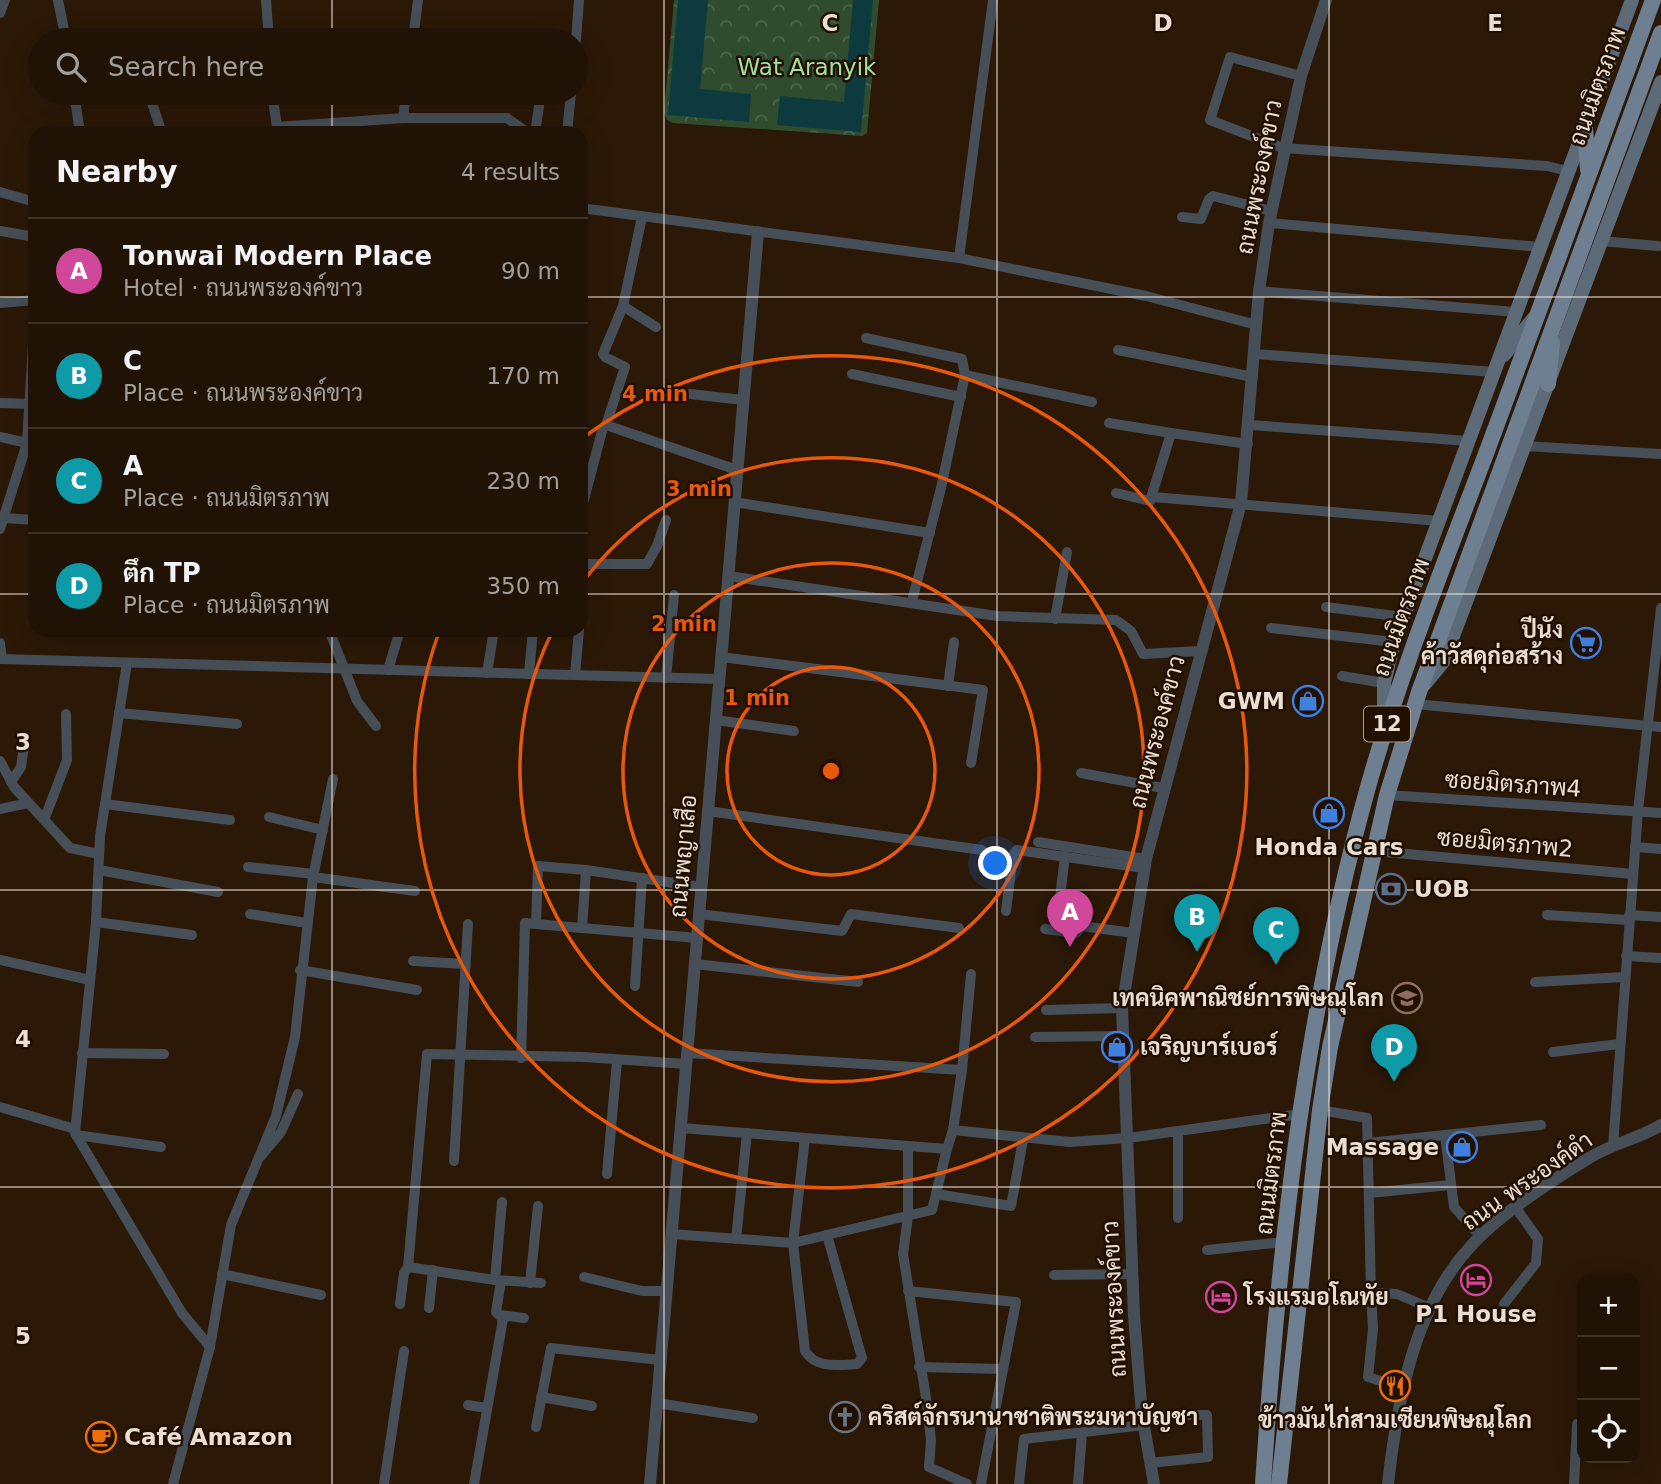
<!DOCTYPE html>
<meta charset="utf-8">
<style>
:root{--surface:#201205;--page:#2d2013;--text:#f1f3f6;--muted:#a29e9a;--line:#3d3227;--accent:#db2777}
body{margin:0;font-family:"DejaVu Sans",Sarabun,sans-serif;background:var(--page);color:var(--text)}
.controls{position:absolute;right:21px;bottom:21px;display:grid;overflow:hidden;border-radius:14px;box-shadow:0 7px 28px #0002}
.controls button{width:63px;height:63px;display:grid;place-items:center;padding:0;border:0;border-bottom:2px solid var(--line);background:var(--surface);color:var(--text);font:35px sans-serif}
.you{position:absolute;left:996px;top:864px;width:24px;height:24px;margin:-18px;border:5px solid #fff;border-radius:50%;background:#1a73e8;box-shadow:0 0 0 10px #1a73e833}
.badge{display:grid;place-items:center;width:46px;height:46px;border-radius:50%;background:var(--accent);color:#fff;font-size:23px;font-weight:700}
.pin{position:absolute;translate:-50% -58px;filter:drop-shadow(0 2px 4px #0008)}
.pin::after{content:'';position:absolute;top:37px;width:24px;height:21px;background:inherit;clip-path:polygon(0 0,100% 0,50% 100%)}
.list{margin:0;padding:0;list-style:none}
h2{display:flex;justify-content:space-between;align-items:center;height:91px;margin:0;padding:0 28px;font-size:30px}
h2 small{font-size:23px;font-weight:400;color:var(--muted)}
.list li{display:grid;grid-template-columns:46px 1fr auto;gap:21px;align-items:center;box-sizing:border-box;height:105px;padding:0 28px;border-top:2px solid var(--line)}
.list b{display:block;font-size:26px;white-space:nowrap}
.list p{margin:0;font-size:23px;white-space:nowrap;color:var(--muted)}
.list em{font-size:23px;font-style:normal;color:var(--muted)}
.icon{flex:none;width:38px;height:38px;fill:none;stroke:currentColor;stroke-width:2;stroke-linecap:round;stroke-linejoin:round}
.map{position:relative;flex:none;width:1661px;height:1484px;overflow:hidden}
.search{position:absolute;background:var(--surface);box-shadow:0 7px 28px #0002;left:28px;top:28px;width:560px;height:77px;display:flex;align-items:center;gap:18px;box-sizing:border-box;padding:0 24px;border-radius:38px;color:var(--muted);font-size:26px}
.panel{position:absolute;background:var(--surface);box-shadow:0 7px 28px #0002;left:28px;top:126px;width:560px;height:511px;border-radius:21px}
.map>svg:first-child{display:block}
.park{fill:url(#park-crowns)}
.water{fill:#0d3a3e}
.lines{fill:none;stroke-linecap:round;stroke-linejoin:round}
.minor{stroke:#464e57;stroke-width:10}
.tertiary{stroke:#464e57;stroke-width:12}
.secondary{stroke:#5d6a78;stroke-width:14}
.primary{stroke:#6e7f92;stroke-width:16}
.grid{fill:none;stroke:#ebded3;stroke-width:2;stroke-opacity:0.55}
.ring{fill:none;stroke:#e8590c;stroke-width:3.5}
.labels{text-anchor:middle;stroke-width:5;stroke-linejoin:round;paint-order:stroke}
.shield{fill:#210f01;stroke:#aea094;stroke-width:2}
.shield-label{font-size:21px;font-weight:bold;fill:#ebded3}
.park-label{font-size:23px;fill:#a2e09f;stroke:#210f01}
.street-label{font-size:23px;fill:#ebded3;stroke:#210f01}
.poi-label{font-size:23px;font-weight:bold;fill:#ebded3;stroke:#210f01;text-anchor:start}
.grid-label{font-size:23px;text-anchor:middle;font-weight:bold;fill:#ebded3;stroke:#210f01;stroke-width:5;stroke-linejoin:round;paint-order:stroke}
.centre{fill:#e8590c;stroke:#210f01;stroke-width:3.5}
.ring-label{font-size:21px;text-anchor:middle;font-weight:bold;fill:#e8590c;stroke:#210f01;stroke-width:5;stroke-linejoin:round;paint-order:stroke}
</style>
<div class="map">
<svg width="1661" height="1484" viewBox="0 0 1661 1484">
<defs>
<pattern id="park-crowns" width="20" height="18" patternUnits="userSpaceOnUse" patternTransform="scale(1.75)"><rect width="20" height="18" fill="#2f4d2e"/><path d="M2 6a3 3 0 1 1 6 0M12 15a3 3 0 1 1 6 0" fill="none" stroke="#4d664b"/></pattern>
</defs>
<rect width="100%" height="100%" fill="#2b1807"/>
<!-- park -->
<polygon class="park" points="674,0 879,0 867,133 862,136 673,123 667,120 664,112"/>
<!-- water -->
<g class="water">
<polygon points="678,0 708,0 700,89 751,94 749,122 668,115"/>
<polygon points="853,0 873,0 861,132 777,125 780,96 844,102"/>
</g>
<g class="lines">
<!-- minor -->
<g class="minor">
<polyline points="58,0 66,40"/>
<polyline points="266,0 269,40"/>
<polyline points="0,13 5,0"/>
<polyline points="413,40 418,0"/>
<polyline points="576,40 579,0"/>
<polyline points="1301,76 1230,57 1210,120 1283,148 1547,166 1568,171"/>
<polyline points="74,93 80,133"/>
<polyline points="272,93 277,127 403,118 507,118 528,133"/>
<polyline points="150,97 162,133"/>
<polyline points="403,118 406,93"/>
<polyline points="535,133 541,93"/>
<polyline points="567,133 571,93"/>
<polyline points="0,192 35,202"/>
<polyline points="581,208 959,258 1146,296 1257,325"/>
<polyline points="642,217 623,306 603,354 605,357 625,367 606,425 737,470"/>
<polyline points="1182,217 1201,219 1209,199 1213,196 1271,211"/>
<polyline points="1269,223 1540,247"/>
<polyline points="0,231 35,237"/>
<polyline points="1601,241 1658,246"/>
<polyline points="959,258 993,0"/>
<polyline points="1259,291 1516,312"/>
<polyline points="0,303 35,300"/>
<polyline points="623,306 656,327"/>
<polyline points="866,338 962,359 965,375 941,488 912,601"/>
<polyline points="1118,350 1253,377"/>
<polyline points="1255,354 1494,372"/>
<polyline points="852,374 961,397"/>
<polyline points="965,375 1092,402"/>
<polyline points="690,394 743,400"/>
<polyline points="0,403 31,404"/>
<polyline points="1109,423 1171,433"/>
<polyline points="1250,425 1469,441"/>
<polyline points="0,437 27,443"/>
<polyline points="1524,446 1661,454"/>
<polyline points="1116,493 1150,501 1171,433 1248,444"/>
<polyline points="1153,497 1439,521"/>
<polyline points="734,502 930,533"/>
<polyline points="581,511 602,431"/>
<polyline points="3,518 35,520"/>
<polyline points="0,529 27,443 35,311"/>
<polyline points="581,564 647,564 657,546 666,520"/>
<polyline points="728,576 997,616 1116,620 1131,631 1143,654 1201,651"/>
<polyline points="581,605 584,565"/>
<polyline points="1326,607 1403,617"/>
<polyline points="1055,619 1067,552"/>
<polyline points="1271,628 1394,642"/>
<polyline points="329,630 357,701 376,726"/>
<polyline points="0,643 2,659"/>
<polyline points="721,657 983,690 971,763"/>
<polyline points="0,659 719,679"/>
<polyline points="127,663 100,836 96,922 75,1133 182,1313 210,1347"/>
<polyline points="388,670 400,630"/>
<polyline points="487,673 494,630"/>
<polyline points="529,674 533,630"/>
<polyline points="575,675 579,630"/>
<polyline points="1342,676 1384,683"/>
<polyline points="666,678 674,595"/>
<polyline points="948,686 954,642"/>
<polyline points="1415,704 1661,727"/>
<polyline points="119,713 237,724"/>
<polyline points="716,720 794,731"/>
<polyline points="0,761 14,787 70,848 99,854"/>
<polyline points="1081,773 1163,788"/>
<polyline points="11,782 21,767 25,739"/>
<polyline points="1387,795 1661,813"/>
<polyline points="105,804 230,820"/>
<polyline points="0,809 28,803"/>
<polyline points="708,811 982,850"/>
<polyline points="269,817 323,830"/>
<polyline points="44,820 67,760 66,714"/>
<polyline points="1038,842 1146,859"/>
<polyline points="1635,847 1661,849"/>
<polyline points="1373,851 1633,874"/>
<polyline points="248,867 314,874"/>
<polyline points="99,870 218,892"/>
<polyline points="313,877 415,891"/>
<polyline points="1006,911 1013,855 1017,850 1144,868"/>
<polyline points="250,914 307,923"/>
<polyline points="699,914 842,931 851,914 959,928"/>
<polyline points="1058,914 1065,856"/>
<polyline points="1547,915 1629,920"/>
<polyline points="1629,915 1661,917"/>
<polyline points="96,922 192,935"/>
<polyline points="536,924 538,866 586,870 701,887"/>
<polyline points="582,928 586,870"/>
<polyline points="1045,929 1076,933 1082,926 1133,933"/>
<polyline points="1626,956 1661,958"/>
<polyline points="0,960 90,980"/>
<polyline points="413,961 465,964"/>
<polyline points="695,964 858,982"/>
<polyline points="300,970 417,990"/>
<polyline points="1535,982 1624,977"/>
<polyline points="635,986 642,878"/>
<polyline points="1046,1010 1122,1008"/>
<polyline points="1035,1037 1123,1036"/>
<polyline points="1553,1052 1619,1044"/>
<polyline points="82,1053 164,1054"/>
<polyline points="687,1053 962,1070 953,1130"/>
<polyline points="521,1058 525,923 697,938"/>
<polyline points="962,1070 971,974"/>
<polyline points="0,1107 75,1129"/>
<polyline points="1320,1110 1367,1118 1371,1293 1397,1294 1430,1308"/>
<polyline points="681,1128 947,1149 953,1130 1070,1142 1128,1138 1300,1114"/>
<polyline points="1178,1132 1178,1218"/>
<polyline points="76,1135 161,1147"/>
<polyline points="1445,1135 1454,1207 1480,1236"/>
<path d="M 805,1138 L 793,1243 L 805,1351 C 816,1369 839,1365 857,1364 L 862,1358 L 827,1235"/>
<polyline points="1368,1143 1541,1125"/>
<polyline points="908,1146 908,1216 903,1254 927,1404 931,1440 929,1467 967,1484"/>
<polyline points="1613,1146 1638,811 1661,608"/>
<polyline points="261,1156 281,1132 298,1094"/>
<polyline points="454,1161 468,924"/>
<polyline points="607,1174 617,1061"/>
<polyline points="1369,1193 1450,1185"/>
<polyline points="936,1194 1011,1206 1023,1140"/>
<polyline points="671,1234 793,1243 932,1210 947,1149"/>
<polyline points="736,1239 747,1133"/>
<polyline points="1207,1250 1285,1242"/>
<polyline points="222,1274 321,1295"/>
<polyline points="1054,1275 1133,1274"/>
<polyline points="584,1277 642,1291 666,1291"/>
<polyline points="495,1280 502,1202"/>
<polyline points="530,1283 538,1206"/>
<polyline points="541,1283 495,1280 408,1267 427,1054 584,1057 686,1064"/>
<polyline points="908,1291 1016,1302 981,1484"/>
<polyline points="1371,1293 1373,1329 1368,1377 1404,1388"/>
<polyline points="400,1304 404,1273 408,1267"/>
<polyline points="1504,1304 1536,1263 1538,1239 1516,1208"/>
<polyline points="429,1308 433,1270"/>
<polyline points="500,1315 524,1318"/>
<polyline points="919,1367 1002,1369"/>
<polyline points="541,1397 592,1406"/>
<polyline points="657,1403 753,1418"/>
<polyline points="468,1405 487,1408"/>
<polyline points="1142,1415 1207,1415 1208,1457 1150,1463"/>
<polyline points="536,1427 551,1348 660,1360"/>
<polyline points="173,1484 210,1347 231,1225 276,1116 295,1037 313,877 333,779"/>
<polyline points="384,1484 404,1351"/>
<polyline points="474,1484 503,1319 496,1312 501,1281"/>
<polyline points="1019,1484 1024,1439 1144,1425"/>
<polyline points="1078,1484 1082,1433"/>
<polyline points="1574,1484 1577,1424"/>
</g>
<!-- tertiary -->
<g class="tertiary">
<polyline points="650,1484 758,232"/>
<polyline points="1154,1484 1142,1415 1134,1316 1122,1008 1146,859 1241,503 1259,291 1269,223 1301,76 1326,0"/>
<path d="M 1388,1484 C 1397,1403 1413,1309 1470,1247 C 1499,1214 1551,1181 1589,1158 C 1611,1144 1638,1139 1661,1125"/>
</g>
<!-- secondary -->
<g class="secondary">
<polyline points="1504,355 1533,319"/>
<polyline points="1424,685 1443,662 1461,615 1661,82"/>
<polyline points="1384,726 1384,683 1394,642 1632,0"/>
</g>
<!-- primary -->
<g class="primary">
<polyline points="1585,127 1588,170"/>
<polyline points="1548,384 1552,343"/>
<path d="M 1263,1484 C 1278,1251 1305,1013 1368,787 C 1400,673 1445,562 1487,451 C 1543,301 1598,150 1653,0"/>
<polyline points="1279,1484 1320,1110 1330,1047 1387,795 1419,692 1661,33"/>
</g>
</g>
<!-- grid -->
<path class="grid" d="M 332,0 L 332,40M 664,0 L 664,1484M 997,0 L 997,1484M 1329,0 L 1329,1484M 332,93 L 332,133M 0,297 L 35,297M 581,297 L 1661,297M 0,594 L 35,594M 581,594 L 1661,594M 332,630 L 332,1484M 0,890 L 1661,890M 0,1187 L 1661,1187"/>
<!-- distance rings -->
<g class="ring">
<circle cx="831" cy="771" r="104"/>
<circle cx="831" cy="771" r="208"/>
<path d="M582 583A312 312 0 1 1 552 632"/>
<path d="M584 437A416 416 0 1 1 439 632"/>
</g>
<!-- icons -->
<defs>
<g id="supermarket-ring" transform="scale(1.575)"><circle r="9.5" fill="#210f01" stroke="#3f7fe0" stroke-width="1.5"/><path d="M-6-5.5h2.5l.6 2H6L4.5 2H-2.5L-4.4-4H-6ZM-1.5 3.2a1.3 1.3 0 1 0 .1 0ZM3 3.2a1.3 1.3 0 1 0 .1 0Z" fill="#3f7fe0"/></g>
<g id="shop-ring" transform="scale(1.575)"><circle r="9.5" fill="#210f01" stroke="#3f7fe0" stroke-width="1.5"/><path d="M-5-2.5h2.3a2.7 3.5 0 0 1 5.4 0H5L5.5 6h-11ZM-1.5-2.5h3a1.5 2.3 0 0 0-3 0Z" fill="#3f7fe0"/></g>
<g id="bank-ring" transform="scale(1.575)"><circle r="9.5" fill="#210f01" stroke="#5c6f8a" stroke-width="1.5"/><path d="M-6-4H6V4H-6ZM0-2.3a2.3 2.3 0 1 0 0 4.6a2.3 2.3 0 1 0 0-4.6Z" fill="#5c6f8a"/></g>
<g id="school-ring" transform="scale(1.575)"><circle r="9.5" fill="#210f01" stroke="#8d6e63" stroke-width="1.5"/><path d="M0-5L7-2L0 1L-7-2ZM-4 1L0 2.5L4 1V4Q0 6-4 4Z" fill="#8d6e63"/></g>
<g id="hotel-ring" transform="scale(1.575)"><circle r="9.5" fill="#210f01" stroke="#d1479c" stroke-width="1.5"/><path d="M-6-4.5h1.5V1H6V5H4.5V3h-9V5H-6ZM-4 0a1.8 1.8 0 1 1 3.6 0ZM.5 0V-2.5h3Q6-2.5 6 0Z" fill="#d1479c"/></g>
<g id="restaurant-ring" transform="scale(1.575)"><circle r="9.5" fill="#210f01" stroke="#e8710a" stroke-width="1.5"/><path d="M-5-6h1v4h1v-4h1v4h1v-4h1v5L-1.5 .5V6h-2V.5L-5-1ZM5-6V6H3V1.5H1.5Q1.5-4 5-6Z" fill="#e8710a"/></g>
<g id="church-ring" transform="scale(1.575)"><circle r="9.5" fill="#210f01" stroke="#6b7280" stroke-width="1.5"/><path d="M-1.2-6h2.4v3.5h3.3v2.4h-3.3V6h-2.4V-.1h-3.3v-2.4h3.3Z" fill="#6b7280"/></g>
<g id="cafe-ring" transform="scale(1.575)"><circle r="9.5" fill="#210f01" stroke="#e8710a" stroke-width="1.5"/><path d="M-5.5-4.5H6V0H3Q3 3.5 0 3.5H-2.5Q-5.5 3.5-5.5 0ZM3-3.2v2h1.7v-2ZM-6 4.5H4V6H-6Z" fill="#e8710a"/></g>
</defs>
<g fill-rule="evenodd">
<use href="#supermarket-ring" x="1586" y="643"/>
<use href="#shop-ring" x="1308" y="701"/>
<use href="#shop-ring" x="1329" y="813"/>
<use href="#bank-ring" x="1391" y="889"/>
<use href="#school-ring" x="1407" y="998"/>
<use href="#shop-ring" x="1117" y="1047"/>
<use href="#shop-ring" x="1462" y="1147"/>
<use href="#hotel-ring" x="1476" y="1280"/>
<use href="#hotel-ring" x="1221" y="1297"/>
<use href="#restaurant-ring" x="1395" y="1386"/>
<use href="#church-ring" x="845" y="1417"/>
<use href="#cafe-ring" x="101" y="1437"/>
</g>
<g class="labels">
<!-- shield labels -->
<rect class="shield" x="1364" y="706.5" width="46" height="35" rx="5"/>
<g class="shield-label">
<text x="1387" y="731">12</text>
</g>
<!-- park labels -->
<g class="park-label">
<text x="807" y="75">Wat Aranyik</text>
</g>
<!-- street labels -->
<g class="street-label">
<text transform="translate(1597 86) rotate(-70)" y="8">ถนนมิตรภาพ</text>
<text transform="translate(1259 177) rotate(-79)" y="8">ถนนพระองค์ขาว</text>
<text transform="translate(1401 617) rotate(-70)" y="8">ถนนมิตรภาพ</text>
<text transform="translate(1157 732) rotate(-75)" y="8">ถนนพระองค์ขาว</text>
<text transform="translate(1513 784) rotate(4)" y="8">ซอยมิตรภาพ4</text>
<text transform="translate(1505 843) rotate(5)" y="8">ซอยมิตรภาพ2</text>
<text transform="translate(683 856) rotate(-85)" y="8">ถนนพญาเสือ</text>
<text transform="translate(1271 1173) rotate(-83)" y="8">ถนนมิตรภาพ</text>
<text transform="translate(1527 1181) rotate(-35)" y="8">ถนน พระองค์ดำ</text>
<text transform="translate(1114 1299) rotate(-93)" y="8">ถนนพระองค์ขาว</text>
</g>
<!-- poi labels -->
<g class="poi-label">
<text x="1563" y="638" text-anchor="end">ปีนัง<tspan x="1563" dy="26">ค้าวัสดุก่อสร้าง</tspan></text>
<text x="1285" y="709" text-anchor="end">GWM</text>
<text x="1329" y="855" text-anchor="middle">Honda Cars</text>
<text x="1414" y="897">UOB</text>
<text x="1384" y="1006" text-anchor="end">เทคนิคพาณิชย์การพิษณุโลก</text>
<text x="1140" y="1055">เจริญบาร์เบอร์</text>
<text x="1439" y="1155" text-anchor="end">Massage</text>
<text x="1244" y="1305">โรงแรมอโณทัย</text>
<text x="1476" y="1322" text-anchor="middle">P1 House</text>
<text x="868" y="1425">คริสต์จักรนานาชาติพระมหาบัญชา</text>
<text x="1395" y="1428" text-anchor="middle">ข้าวมันไก่สามเซียนพิษณุโลก</text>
<text x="124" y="1445">Café Amazon</text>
</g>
</g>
<g class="grid-label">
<text x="830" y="31">C</text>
<text x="1163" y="31">D</text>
<text x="1495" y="31">E</text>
<text x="23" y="750">3</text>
<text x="23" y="1047">4</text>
<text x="23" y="1344">5</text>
</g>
<circle cx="831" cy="771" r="10" class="centre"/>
<g class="ring-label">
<text x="655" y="401">4 min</text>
<text x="699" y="496">3 min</text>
<text x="684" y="631">2 min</text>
<text x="757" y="705">1 min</text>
</g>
</svg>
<div class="controls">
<button>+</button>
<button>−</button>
<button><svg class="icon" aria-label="locate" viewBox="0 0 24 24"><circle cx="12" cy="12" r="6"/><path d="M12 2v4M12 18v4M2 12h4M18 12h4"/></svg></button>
</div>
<div class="you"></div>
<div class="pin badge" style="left:1070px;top:947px;background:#d1479c">A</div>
<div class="pin badge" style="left:1197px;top:952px;background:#0f9aa8">B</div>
<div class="pin badge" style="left:1276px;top:965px;background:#0f9aa8">C</div>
<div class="pin badge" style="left:1394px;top:1082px;background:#0f9aa8">D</div>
<div class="search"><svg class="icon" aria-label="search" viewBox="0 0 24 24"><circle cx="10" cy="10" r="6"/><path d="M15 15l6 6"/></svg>Search here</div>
<section class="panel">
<h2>Nearby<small>4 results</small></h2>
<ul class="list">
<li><span class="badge" style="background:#d1479c">A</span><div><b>Tonwai Modern Place</b><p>Hotel · ถนนพระองค์ขาว</p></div><em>90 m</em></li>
<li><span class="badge" style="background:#0f9aa8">B</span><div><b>C</b><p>Place · ถนนพระองค์ขาว</p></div><em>170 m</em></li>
<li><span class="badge" style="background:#0f9aa8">C</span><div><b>A</b><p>Place · ถนนมิตรภาพ</p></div><em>230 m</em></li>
<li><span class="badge" style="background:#0f9aa8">D</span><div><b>ตึก TP</b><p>Place · ถนนมิตรภาพ</p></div><em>350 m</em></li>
</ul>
</section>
</div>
